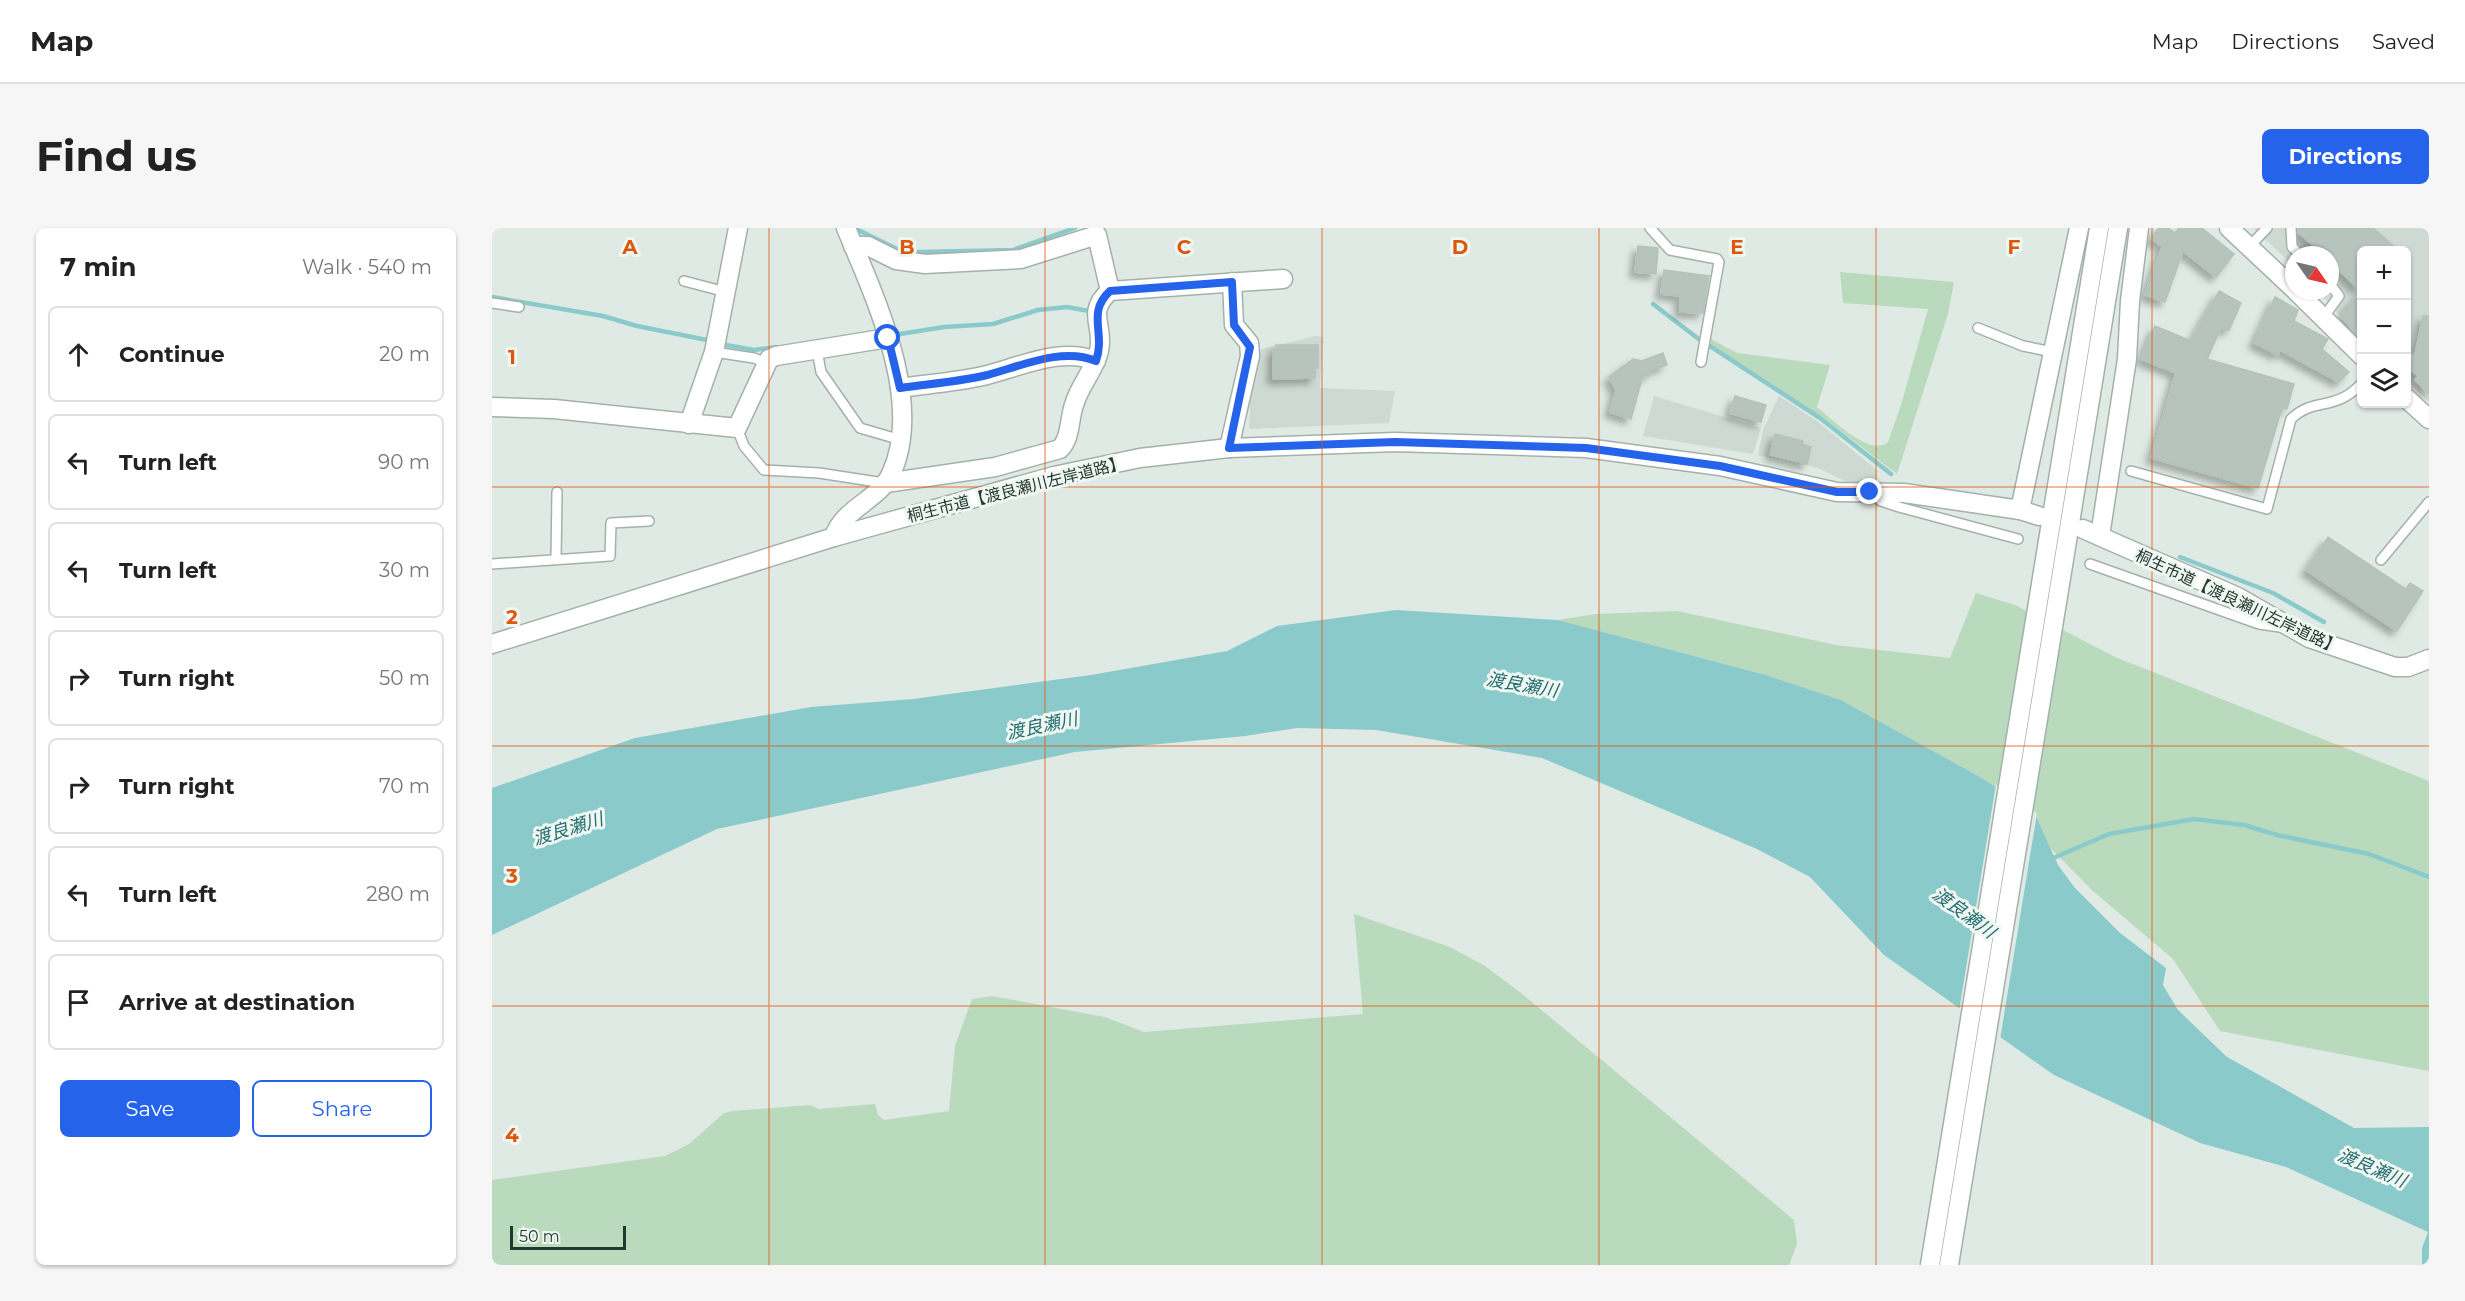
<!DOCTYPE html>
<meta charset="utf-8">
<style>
:root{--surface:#fff;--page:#f6f6f6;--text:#222;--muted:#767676;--line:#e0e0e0;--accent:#2563eb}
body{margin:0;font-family:Montserrat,"Noto Sans JP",sans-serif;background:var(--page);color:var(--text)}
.controls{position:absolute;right:18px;top:18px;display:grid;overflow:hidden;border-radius:9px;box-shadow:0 2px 4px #0004}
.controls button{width:54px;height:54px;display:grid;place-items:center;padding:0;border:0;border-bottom:2px solid var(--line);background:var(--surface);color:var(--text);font:30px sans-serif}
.compass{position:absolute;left:1793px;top:18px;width:54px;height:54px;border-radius:50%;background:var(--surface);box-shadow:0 2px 4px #0004;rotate:124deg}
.scale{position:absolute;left:18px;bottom:15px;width:116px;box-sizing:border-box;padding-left:6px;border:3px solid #223930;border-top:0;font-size:16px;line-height:21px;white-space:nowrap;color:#223930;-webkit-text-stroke:4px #f0f7f2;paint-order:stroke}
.stop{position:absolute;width:18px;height:18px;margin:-14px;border:4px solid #2563eb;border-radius:50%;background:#fff}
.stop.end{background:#2563eb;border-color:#fff;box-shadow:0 2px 6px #0008}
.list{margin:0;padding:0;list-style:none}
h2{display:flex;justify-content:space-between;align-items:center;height:78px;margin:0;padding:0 24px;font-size:26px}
h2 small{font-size:20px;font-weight:400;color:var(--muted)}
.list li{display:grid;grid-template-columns:39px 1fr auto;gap:18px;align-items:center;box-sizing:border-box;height:96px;margin:0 12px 12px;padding:0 12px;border:2px solid var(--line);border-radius:9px}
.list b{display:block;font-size:22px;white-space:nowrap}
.list em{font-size:20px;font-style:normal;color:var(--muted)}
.actions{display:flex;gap:12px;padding:18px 24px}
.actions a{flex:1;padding:14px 0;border:2px solid var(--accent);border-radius:9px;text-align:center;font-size:21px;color:var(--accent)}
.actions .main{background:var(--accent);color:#fff}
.icon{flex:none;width:33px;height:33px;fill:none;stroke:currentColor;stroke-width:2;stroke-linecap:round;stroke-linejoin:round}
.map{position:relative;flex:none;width:1937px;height:1037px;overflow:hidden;border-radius:9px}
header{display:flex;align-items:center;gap:36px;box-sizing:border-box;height:84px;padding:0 30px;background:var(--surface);border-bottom:2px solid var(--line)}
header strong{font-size:28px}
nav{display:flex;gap:33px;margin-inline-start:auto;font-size:21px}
.intro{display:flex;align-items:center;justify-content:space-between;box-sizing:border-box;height:144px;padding:0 36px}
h1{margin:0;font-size:42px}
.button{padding:15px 27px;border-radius:9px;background:var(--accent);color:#fff;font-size:21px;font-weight:700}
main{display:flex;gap:36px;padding:0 36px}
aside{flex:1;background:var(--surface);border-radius:9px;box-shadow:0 2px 4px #0004}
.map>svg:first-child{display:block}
.built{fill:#ced9d3}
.green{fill:#badabe}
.water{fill:#8bcacb}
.pier{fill:#e0eae4}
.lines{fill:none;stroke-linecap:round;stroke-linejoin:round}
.stream{stroke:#8bcacb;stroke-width:4.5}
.building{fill:#b6c4bd;stroke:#b3c3ba;stroke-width:1.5;filter:url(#shadow)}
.service-casing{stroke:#a3b1aa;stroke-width:12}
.minor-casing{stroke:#a3b1aa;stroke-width:21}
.tertiary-casing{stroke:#a3b1aa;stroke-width:21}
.service{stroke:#fff;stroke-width:9}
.minor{stroke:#fff;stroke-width:18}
.tertiary{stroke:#fff;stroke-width:18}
.route{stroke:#2563eb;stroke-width:8}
.grid{fill:none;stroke:#de570e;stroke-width:1.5;stroke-opacity:0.55}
.labels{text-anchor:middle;stroke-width:6;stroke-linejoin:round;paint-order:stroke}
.street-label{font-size:16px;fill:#223930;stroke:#f0f7f2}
.water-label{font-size:18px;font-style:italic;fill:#216d70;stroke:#f0f7f2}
.grid-label{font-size:20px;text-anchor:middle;font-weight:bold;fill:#de570e;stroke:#f0f7f2;stroke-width:6;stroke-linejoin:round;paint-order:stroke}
</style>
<header>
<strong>Map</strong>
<nav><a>Map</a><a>Directions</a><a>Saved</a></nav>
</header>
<div class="intro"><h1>Find us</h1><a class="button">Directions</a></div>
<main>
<aside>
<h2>7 min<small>Walk · 540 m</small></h2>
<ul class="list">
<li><svg class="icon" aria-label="ahead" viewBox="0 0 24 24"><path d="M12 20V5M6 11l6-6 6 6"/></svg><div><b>Continue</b></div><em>20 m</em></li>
<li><svg class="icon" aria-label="left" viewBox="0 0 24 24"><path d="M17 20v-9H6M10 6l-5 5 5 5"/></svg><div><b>Turn left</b></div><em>90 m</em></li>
<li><svg class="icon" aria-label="left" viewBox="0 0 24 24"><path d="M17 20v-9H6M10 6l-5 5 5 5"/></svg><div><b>Turn left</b></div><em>30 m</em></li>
<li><svg class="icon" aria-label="right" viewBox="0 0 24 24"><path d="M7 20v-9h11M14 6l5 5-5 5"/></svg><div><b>Turn right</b></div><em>50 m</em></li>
<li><svg class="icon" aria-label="right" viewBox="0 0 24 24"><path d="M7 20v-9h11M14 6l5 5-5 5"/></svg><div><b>Turn right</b></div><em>70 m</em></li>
<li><svg class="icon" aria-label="left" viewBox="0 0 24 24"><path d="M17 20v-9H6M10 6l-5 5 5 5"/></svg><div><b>Turn left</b></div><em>280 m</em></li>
<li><svg class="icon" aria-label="arrive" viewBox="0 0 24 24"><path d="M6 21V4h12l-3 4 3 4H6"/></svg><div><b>Arrive at destination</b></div></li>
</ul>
<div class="actions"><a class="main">Save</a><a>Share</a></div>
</aside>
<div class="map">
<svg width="1937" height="1037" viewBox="0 0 1937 1037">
<defs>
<filter id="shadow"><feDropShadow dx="-5.5" dy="5.5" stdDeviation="3" flood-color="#0004"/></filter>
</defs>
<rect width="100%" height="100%" fill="#e0eae4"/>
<!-- built -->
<g class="built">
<polygon points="1761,0 1937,0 1937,174 1915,152 1914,22 1870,22 1869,111 1826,63 1838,63 1838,27 1802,27 1802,38"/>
<polygon points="823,108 831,109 828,160 903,163 897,195 757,201 758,173 754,172 767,122"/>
<polygon points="1162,168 1269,200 1261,226 1151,208"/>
<polygon points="1287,168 1325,193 1386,243 1383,256 1359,256 1326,240 1266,227 1271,202"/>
</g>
<!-- green -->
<g class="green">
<path d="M 1348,44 L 1462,54 L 1456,86 L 1405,246 L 1329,188 L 1219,116 L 1219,111 L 1245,125 L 1338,137 L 1325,179 C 1339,190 1378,230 1396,214 L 1409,177 L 1436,81 L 1351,75 Z"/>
<polygon points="1484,365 1523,377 1623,429 1937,553 1937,843 1728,803 1681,731 1601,663 1488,549 1349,472 1274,447 1066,392 1104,386 1185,383 1344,417 1458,430"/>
<polygon points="862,686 958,719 993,738 1029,765 1302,992 1305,1016 1297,1037 0,1037 0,952 173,928 197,916 232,885 240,883 318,877 327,881 383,876 386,887 392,892 457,883 463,818 480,771 500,768 613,789 652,804 871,786"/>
</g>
<!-- water -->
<polygon class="water" points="904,382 1066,392 1274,447 1349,472 1488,549 1542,584 1566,637 1583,660 1628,705 1674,740 1671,757 1686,782 1735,829 1862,900 1937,899 1937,1037 1930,1037 1930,1020 1936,1004 1794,939 1708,915 1562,847 1392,727 1318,649 1265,621 1050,530 884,502 805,500 753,508 583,524 225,601 0,707 0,560 143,510 319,479 421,471 599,447 735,423 785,398"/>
<!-- pier -->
<polygon class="pier" points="1504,556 1545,585 1508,812 1467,783"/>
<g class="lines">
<!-- stream -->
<g class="stream">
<polyline points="364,1 405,21 425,24 521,22 583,0"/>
<polyline points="0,69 111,88 145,98 215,112"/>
<polyline points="1161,76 1208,112"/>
<polyline points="408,106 452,99 501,96 546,82 575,79 597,83"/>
<polyline points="234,117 262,122 284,119"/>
<polyline points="1218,118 1328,190 1399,246"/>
<polyline points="1688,329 1781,365 1832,394"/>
<polyline points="1559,631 1617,606 1702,591 1752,597 1785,607 1877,626 1937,649"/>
</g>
</g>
<!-- building -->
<g class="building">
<polygon points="1667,0 1676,0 1683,5 1687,0 1710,0 1742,26 1724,49 1691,23 1673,74 1653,67 1670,19 1659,10"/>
<polygon points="1806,0 1881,0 1906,22 1869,22 1869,63 1838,34 1838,27 1831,27 1806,4"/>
<polygon points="1146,18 1166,20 1164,46 1143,44"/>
<polygon points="1172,42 1217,48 1211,85 1188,84 1188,68 1169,66"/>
<polygon points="1727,63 1749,75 1737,102 1729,100 1715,131 1802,156 1795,181 1790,180 1766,260 1659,230 1684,145 1649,131 1663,98 1699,113"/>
<polygon points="1869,65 1869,111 1849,88"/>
<polygon points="1783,69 1806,82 1802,93 1836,111 1830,121 1857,144 1847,154 1788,122 1786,127 1762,115"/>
<polygon points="1931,88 1937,88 1937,166 1923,152 1926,148 1914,138 1914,126 1923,127"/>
<polygon points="784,117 826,117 826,140 823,140 823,150 781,151 781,123 785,123"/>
<polygon points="1171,125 1175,137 1158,143 1157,148 1151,147 1139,191 1118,184 1124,162 1117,149 1141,131 1150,133"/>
<polygon points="1243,168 1274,177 1269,194 1238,185"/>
<polygon points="1283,206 1311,213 1310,216 1319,219 1315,236 1278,227"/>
<polygon points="1836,309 1914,361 1918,355 1931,363 1905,403 1814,342"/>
</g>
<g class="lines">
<!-- service casing -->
<g class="service-casing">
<g id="service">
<polyline points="1158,0 1178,22 1225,31 1227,34 1209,134"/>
<polyline points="1799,0 1800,19 1808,27"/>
<polyline points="1757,19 1775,0"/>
<polyline points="192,53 234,64"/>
<polyline points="0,75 27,79"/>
<polyline points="1831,90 1847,68 1838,56"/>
<polyline points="1486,100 1531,118 1561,124"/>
<polyline points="325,122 329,144 368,200 409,212"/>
<polyline points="222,124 262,130 274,135"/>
<polyline points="245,200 252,218 272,242 327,245 392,255"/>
<path d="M 1639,243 L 1775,281 L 1799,191 C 1823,168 1842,185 1870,155"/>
<polyline points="1380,266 1389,273 1407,279 1526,311"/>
<polyline points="64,331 65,264"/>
<polyline points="1889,332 1937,274"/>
<polyline points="0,336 118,328 119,295 157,293"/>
<polyline points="1598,336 1767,396 1788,399"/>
</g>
</g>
<!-- minor casing -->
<g class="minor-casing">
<g id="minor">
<polyline points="361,18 376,18 404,32 433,36 529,31 605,7 618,63"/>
<path d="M 408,160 C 436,156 464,154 491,148 C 525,140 569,118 604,133"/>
<polyline points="0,179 62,181 245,200 277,131 284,128 396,110"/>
<polyline points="197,196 222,124 246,0"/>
<polyline points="737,220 758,128 757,115 742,97 740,54"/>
<path d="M 394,255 L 503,239 L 568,221 C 579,210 577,191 582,177 C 587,158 602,143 607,123 C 613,97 593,85 618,63 L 791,51"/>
<polyline points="1528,282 1587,0"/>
<polyline points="1608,308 1635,131 1638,73 1647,0"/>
<path d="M 342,309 C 350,281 387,272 399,246 C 433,173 382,68 354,0"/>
</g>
</g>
<!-- tertiary casing -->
<g class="tertiary-casing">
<g id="tertiary">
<polyline points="1737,0 1802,61"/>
<polyline points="1804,63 1870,128"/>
<polyline points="1914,170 1937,191"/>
<polyline points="1591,301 1746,369 1817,410 1903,439 1916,439 1937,431"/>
<polyline points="0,416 342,309 562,248 648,230 737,220 903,214 1094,220 1228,238 1345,264 1412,265 1528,282 1547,288"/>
<polyline points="1438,1037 1607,0"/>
<polyline points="1457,1037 1626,0"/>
</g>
</g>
<!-- service -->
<use href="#service" class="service"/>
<!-- minor -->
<use href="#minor" class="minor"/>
<!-- tertiary -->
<use href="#tertiary" class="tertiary"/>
</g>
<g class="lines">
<!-- route -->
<path class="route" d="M 396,110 L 408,160 C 436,156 464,154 491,148 C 525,140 569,118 604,133 C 614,105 594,85 618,63 L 740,54 L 742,97 L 758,119 L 737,220 L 903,214 L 1094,220 L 1228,238 L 1345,264 L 1378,264"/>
</g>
<!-- grid -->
<path class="grid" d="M 277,0 L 277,1037M 553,0 L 553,1037M 830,0 L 830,1037M 1107,0 L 1107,1037M 1384,0 L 1384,1037M 1660,0 L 1660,1037M 0,259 L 1937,259M 0,518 L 1937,518M 0,778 L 1937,778"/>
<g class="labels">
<!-- street labels -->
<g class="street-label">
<text transform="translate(524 261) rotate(-14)" y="6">桐生市道【渡良瀬川左岸道路】</text>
<text transform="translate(1746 373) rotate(25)" y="6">桐生市道【渡良瀬川左岸道路】</text>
</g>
<!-- water labels -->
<g class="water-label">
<text transform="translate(1030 457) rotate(10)" y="6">渡良瀬川</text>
<text transform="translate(550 498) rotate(-12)" y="6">渡良瀬川</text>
<text transform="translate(76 601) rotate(-17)" y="6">渡良瀬川</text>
<text transform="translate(1472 685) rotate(36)" y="6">渡良瀬川</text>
<text transform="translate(1880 940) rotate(23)" y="6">渡良瀬川</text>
</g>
</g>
<g class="grid-label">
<text x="138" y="26">A</text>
<text x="415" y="26">B</text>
<text x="692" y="26">C</text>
<text x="968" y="26">D</text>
<text x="1245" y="26">E</text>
<text x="1522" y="26">F</text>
<text x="20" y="136">1</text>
<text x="20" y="396">2</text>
<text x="20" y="655">3</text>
<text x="20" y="914">4</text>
</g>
</svg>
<div class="controls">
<button>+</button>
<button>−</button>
<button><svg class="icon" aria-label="layers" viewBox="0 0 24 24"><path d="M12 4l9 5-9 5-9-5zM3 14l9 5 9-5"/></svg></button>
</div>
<svg class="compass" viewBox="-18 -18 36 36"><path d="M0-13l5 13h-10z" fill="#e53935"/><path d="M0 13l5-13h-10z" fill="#767676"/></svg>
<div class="scale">50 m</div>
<div class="stop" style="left:396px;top:110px"></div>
<div class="stop end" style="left:1378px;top:264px"></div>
</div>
</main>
